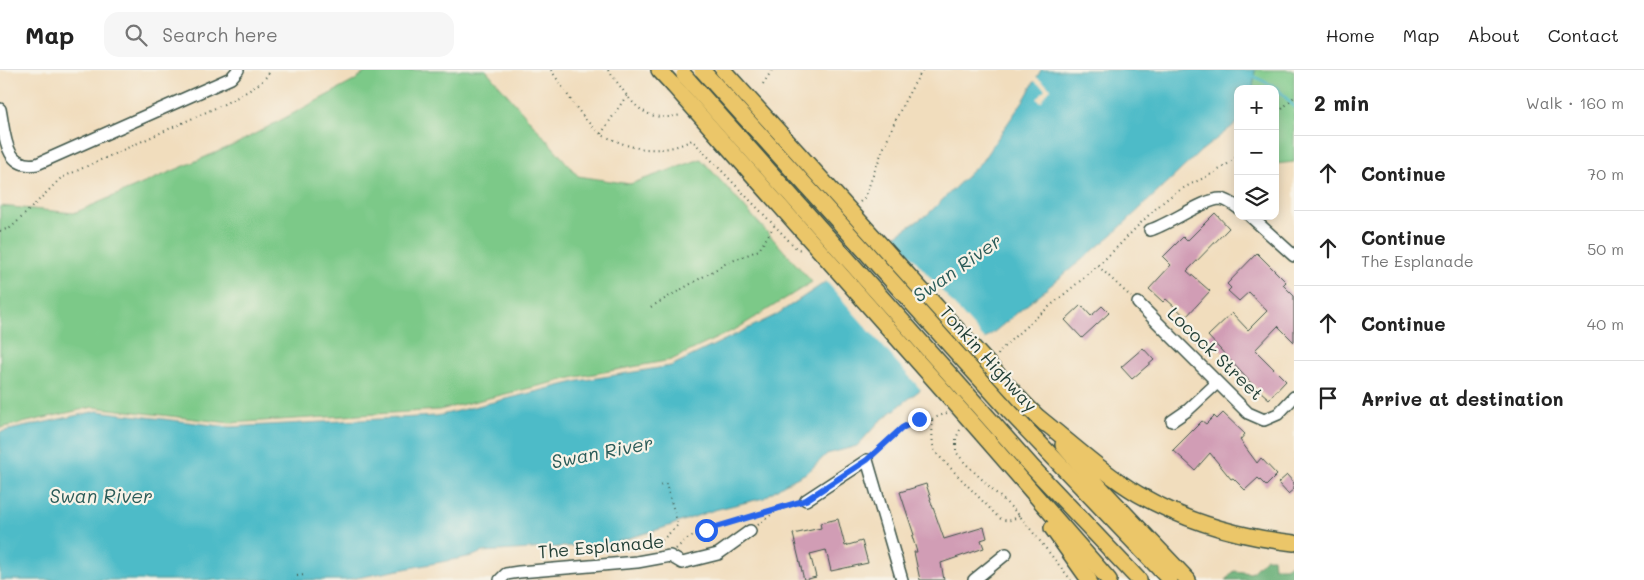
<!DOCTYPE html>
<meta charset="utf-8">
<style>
:root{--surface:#fff;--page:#f6f6f6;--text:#222;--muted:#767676;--line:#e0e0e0}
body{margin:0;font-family:Mali,sans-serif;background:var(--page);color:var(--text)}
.controls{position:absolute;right:15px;top:15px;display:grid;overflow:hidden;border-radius:10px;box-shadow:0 2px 12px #0003}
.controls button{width:45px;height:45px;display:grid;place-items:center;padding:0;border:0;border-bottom:1px solid var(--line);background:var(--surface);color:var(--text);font:25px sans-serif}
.stop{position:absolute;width:15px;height:15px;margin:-11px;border:4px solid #2563eb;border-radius:50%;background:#fff}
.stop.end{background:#2563eb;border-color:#fff;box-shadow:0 1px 5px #0008}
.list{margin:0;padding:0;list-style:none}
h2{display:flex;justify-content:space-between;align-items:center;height:65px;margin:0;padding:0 20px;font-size:21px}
h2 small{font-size:16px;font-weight:400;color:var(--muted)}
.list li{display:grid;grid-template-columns:32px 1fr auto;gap:15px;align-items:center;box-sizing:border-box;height:75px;padding:0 20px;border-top:1px solid var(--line)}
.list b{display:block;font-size:19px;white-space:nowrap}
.list p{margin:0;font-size:16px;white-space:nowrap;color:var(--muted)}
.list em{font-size:16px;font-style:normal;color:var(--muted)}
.icon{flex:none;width:28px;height:28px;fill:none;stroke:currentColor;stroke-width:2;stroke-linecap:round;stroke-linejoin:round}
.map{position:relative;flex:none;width:1294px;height:510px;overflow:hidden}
header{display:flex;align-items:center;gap:30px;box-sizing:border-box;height:70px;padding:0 25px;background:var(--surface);border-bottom:1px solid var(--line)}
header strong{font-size:24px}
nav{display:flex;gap:28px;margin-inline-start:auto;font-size:18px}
.search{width:350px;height:45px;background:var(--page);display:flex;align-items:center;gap:12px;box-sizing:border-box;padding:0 18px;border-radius:15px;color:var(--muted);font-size:19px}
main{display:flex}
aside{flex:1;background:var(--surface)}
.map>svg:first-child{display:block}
.green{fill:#7cc988;stroke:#4e835e}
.forest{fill:#65ad74;stroke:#427554}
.water{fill:#4ebbc8;stroke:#367c7e}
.pier{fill:#f1ddbd}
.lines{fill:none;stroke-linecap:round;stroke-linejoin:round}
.stream{stroke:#4ebbc8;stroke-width:3}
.building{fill:#d19db5}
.minor-casing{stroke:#3e5549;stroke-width:14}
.highway-casing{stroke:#3e5549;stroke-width:18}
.path{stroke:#3e5549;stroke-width:2;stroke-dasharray:1 4;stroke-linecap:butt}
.minor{stroke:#fff;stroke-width:11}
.highway{stroke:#ebc669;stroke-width:15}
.highway-bridge-casing{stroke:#3e5549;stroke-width:18;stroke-linecap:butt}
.highway-bridge{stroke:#ebc669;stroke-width:15}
.route{stroke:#2563eb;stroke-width:6}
.labels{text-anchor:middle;stroke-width:4.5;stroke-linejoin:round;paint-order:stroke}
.street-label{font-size:18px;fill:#1f3d34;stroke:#f7f3e8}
.water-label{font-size:19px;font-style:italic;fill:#2b5c59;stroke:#f7f3e8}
</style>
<header>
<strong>Map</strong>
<div class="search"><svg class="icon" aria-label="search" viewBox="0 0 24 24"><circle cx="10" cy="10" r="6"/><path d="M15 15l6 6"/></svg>Search here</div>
<nav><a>Home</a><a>Map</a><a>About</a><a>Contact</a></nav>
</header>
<main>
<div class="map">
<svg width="1294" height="510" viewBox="0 0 1294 510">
<rect width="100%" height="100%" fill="#f7f3e8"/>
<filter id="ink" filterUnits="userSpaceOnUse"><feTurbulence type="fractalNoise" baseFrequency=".02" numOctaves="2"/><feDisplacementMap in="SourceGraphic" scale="10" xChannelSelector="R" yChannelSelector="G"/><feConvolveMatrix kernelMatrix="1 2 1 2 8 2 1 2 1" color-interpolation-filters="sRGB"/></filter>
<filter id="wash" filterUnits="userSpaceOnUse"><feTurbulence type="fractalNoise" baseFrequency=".0096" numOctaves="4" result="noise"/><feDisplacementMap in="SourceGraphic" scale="20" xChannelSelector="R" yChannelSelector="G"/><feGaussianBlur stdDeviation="1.12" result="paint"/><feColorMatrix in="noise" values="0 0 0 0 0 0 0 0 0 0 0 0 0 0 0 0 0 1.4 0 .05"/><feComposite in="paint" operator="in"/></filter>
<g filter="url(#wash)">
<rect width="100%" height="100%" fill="#f1ddbd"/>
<!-- green -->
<g class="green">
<polygon points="368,0 486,0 578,106 630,114 701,89 812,212 738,258 671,290 576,307 439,340 230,353 93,337 0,358 0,136 74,143 236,74 354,11"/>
<polygon points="1255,0 1294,0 1294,92 1275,94 1275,19 1253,19"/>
</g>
<!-- forest -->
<polygon class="forest" points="1266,488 1273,488 1274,497 1285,497 1294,493 1294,510 1226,510 1234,501 1251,503"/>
<!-- water -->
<polygon class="water" points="1041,0 1255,0 1253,19 1238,19 1238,52 1201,81 1113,164 994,262 879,352 857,376 827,384 808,402 783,415 764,428 714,440 663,458 609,474 482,482 473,486 346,510 0,510 0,362 97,341 229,357 437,346 579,311 671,296 776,245 928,144 982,91 1025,28"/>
<!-- pier -->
<g class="pier">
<polygon points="1035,6 1051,18 1041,32 1037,29 1045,19 1033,10"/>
<polygon points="892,164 986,271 922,321 824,209"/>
</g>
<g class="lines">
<!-- stream -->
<polyline class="stream" points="1251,5 1277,18 1294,37"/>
</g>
<g id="blocks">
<!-- building -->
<g class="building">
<polygon points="1215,143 1229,158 1187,201 1210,221 1186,247 1166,229 1163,232 1149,219 1171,195 1163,187 1183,167 1187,171"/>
<polygon points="1257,183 1286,212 1283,215 1294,226 1294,272 1278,256 1255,280 1286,311 1269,329 1251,313 1208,266 1232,243 1248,260 1267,241 1249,222 1239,231 1228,221 1231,218 1227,214"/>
<polygon points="1081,235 1091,246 1102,236 1109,243 1082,268 1065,250"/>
<polygon points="1143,278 1154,290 1132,309 1121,297"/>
<polygon points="1223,343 1245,364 1240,370 1257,393 1261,388 1277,405 1266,416 1258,408 1245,420 1233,408 1231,409 1210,383 1195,400 1173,380 1202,351 1206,354 1214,346 1217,349"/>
<polygon points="1287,405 1294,413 1294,419 1288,424 1278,413"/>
<polygon points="926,414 931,429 930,429 944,469 984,457 987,468 981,470 984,478 941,493 944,510 920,510 914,482 917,482 912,466 914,465 900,422"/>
<polygon points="838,449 845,476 862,471 868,493 831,501 826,480 810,484 816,507 804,510 793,464 821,458 820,453"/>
</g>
</g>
</g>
<g filter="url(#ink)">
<use href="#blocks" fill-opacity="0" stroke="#3e5549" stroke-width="1"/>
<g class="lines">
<!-- minor casing -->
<g class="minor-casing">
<g id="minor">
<path d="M 0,39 C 5,63 4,100 37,94 L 231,8 L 238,0"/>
<polyline points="1250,146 1294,186"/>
<path d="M 1150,160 C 1168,155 1206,128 1221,129 C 1227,130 1233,134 1238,138"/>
<polyline points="1138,233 1248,343 1264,350 1278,344 1294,327"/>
<polyline points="1172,351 1188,340 1217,313"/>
<polyline points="806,430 867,390 902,510"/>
<polyline points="500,510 506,504 519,502 637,492 670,486 682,493 718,484 750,461"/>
<polyline points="974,510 1006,484"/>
</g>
</g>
<!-- highway casing -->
<g class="highway-casing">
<g id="highway">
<polyline points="659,0 673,15"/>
<polyline points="1021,330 1045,354"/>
<polyline points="1009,341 1170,510"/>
<path d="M 1038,347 C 1071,373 1103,403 1138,424 C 1185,451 1240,467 1294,473"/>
<polyline points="994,354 1033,398 1139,510"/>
<polyline points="982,364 1109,510"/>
<polyline points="1063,375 1096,413 1188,510"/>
<polyline points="1052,458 1089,510"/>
</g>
</g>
<!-- path -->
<g class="path">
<path d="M 551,0 C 564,19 582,50 601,64 C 604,67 610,68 614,70 C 639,82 667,83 692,70 L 797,179 L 803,180"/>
<path d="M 608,0 C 630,28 640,55 681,45"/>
<polyline points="763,14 772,0"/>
<polyline points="1275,46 1294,27"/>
<polyline points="601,64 627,25"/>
<path d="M 860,132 L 865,127 C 880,86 899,35 923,0"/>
<path d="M 0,161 L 10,158 L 16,153 L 61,108 L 224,34 C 237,27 266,14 270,0"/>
<polyline points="1098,196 1131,227"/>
<polyline points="651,237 725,194 759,180 774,156"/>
<path d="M 998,285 L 999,282 C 1029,251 1064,226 1096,197 C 1122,175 1143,147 1171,126 C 1193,110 1217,106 1238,85"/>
<path d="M 932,350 C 933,361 931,372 935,382 L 999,448 C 1008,452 1012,451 1019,445"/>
<polyline points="960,360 956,368 956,382 965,393 1019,445 1071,510"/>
<polyline points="874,383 902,357 919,349 932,349 947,343"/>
<polyline points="758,455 776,441"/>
<polyline points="649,478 659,473 678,455 666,414 659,416"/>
<polyline points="676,479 685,470 706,460 797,433"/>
<polyline points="297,506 304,505"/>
</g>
<!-- minor -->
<use href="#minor" class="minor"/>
<!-- highway -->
<use href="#highway" class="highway"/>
<!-- highway-bridge casing -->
<g class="highway-bridge-casing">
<g id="highway-bridge">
<polyline points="702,0 1009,341"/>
<polyline points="723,0 1021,330"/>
<polyline points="684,5 994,354"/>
<polyline points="673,15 982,364"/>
</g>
</g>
<!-- highway-bridge -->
<use href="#highway-bridge" class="highway-bridge"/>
</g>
</g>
<g class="lines" filter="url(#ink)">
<!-- route -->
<polyline class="route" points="706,460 806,430 867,390 902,358 919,349"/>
</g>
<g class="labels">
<!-- street labels -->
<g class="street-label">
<text transform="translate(1215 284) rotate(44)" y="6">Locock Street</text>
<text transform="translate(988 289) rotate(48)" y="6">Tonkin Highway</text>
<text transform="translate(601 477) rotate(-5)" y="6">The Esplanade</text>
</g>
<!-- water labels -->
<g class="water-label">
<text transform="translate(957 198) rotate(-35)" y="7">Swan River</text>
<text transform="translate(602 382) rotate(-11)" y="7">Swan River</text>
<text x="101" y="433">Swan River</text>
</g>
</g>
</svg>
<div class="controls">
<button>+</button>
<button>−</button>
<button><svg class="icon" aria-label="layers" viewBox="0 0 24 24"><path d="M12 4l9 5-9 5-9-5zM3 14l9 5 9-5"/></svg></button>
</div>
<div class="stop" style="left:706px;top:460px"></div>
<div class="stop end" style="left:919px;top:349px"></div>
</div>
<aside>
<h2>2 min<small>Walk · 160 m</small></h2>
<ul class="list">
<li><svg class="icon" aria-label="ahead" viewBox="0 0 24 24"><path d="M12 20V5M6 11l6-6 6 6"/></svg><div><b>Continue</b></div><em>70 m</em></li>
<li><svg class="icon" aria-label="ahead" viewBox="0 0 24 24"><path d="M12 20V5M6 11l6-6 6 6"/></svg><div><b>Continue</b><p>The Esplanade</p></div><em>50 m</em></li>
<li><svg class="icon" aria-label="ahead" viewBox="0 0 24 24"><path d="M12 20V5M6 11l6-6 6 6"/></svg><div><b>Continue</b></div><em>40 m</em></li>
<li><svg class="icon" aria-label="arrive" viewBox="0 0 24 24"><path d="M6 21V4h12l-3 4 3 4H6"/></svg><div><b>Arrive at destination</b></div></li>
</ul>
</aside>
</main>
